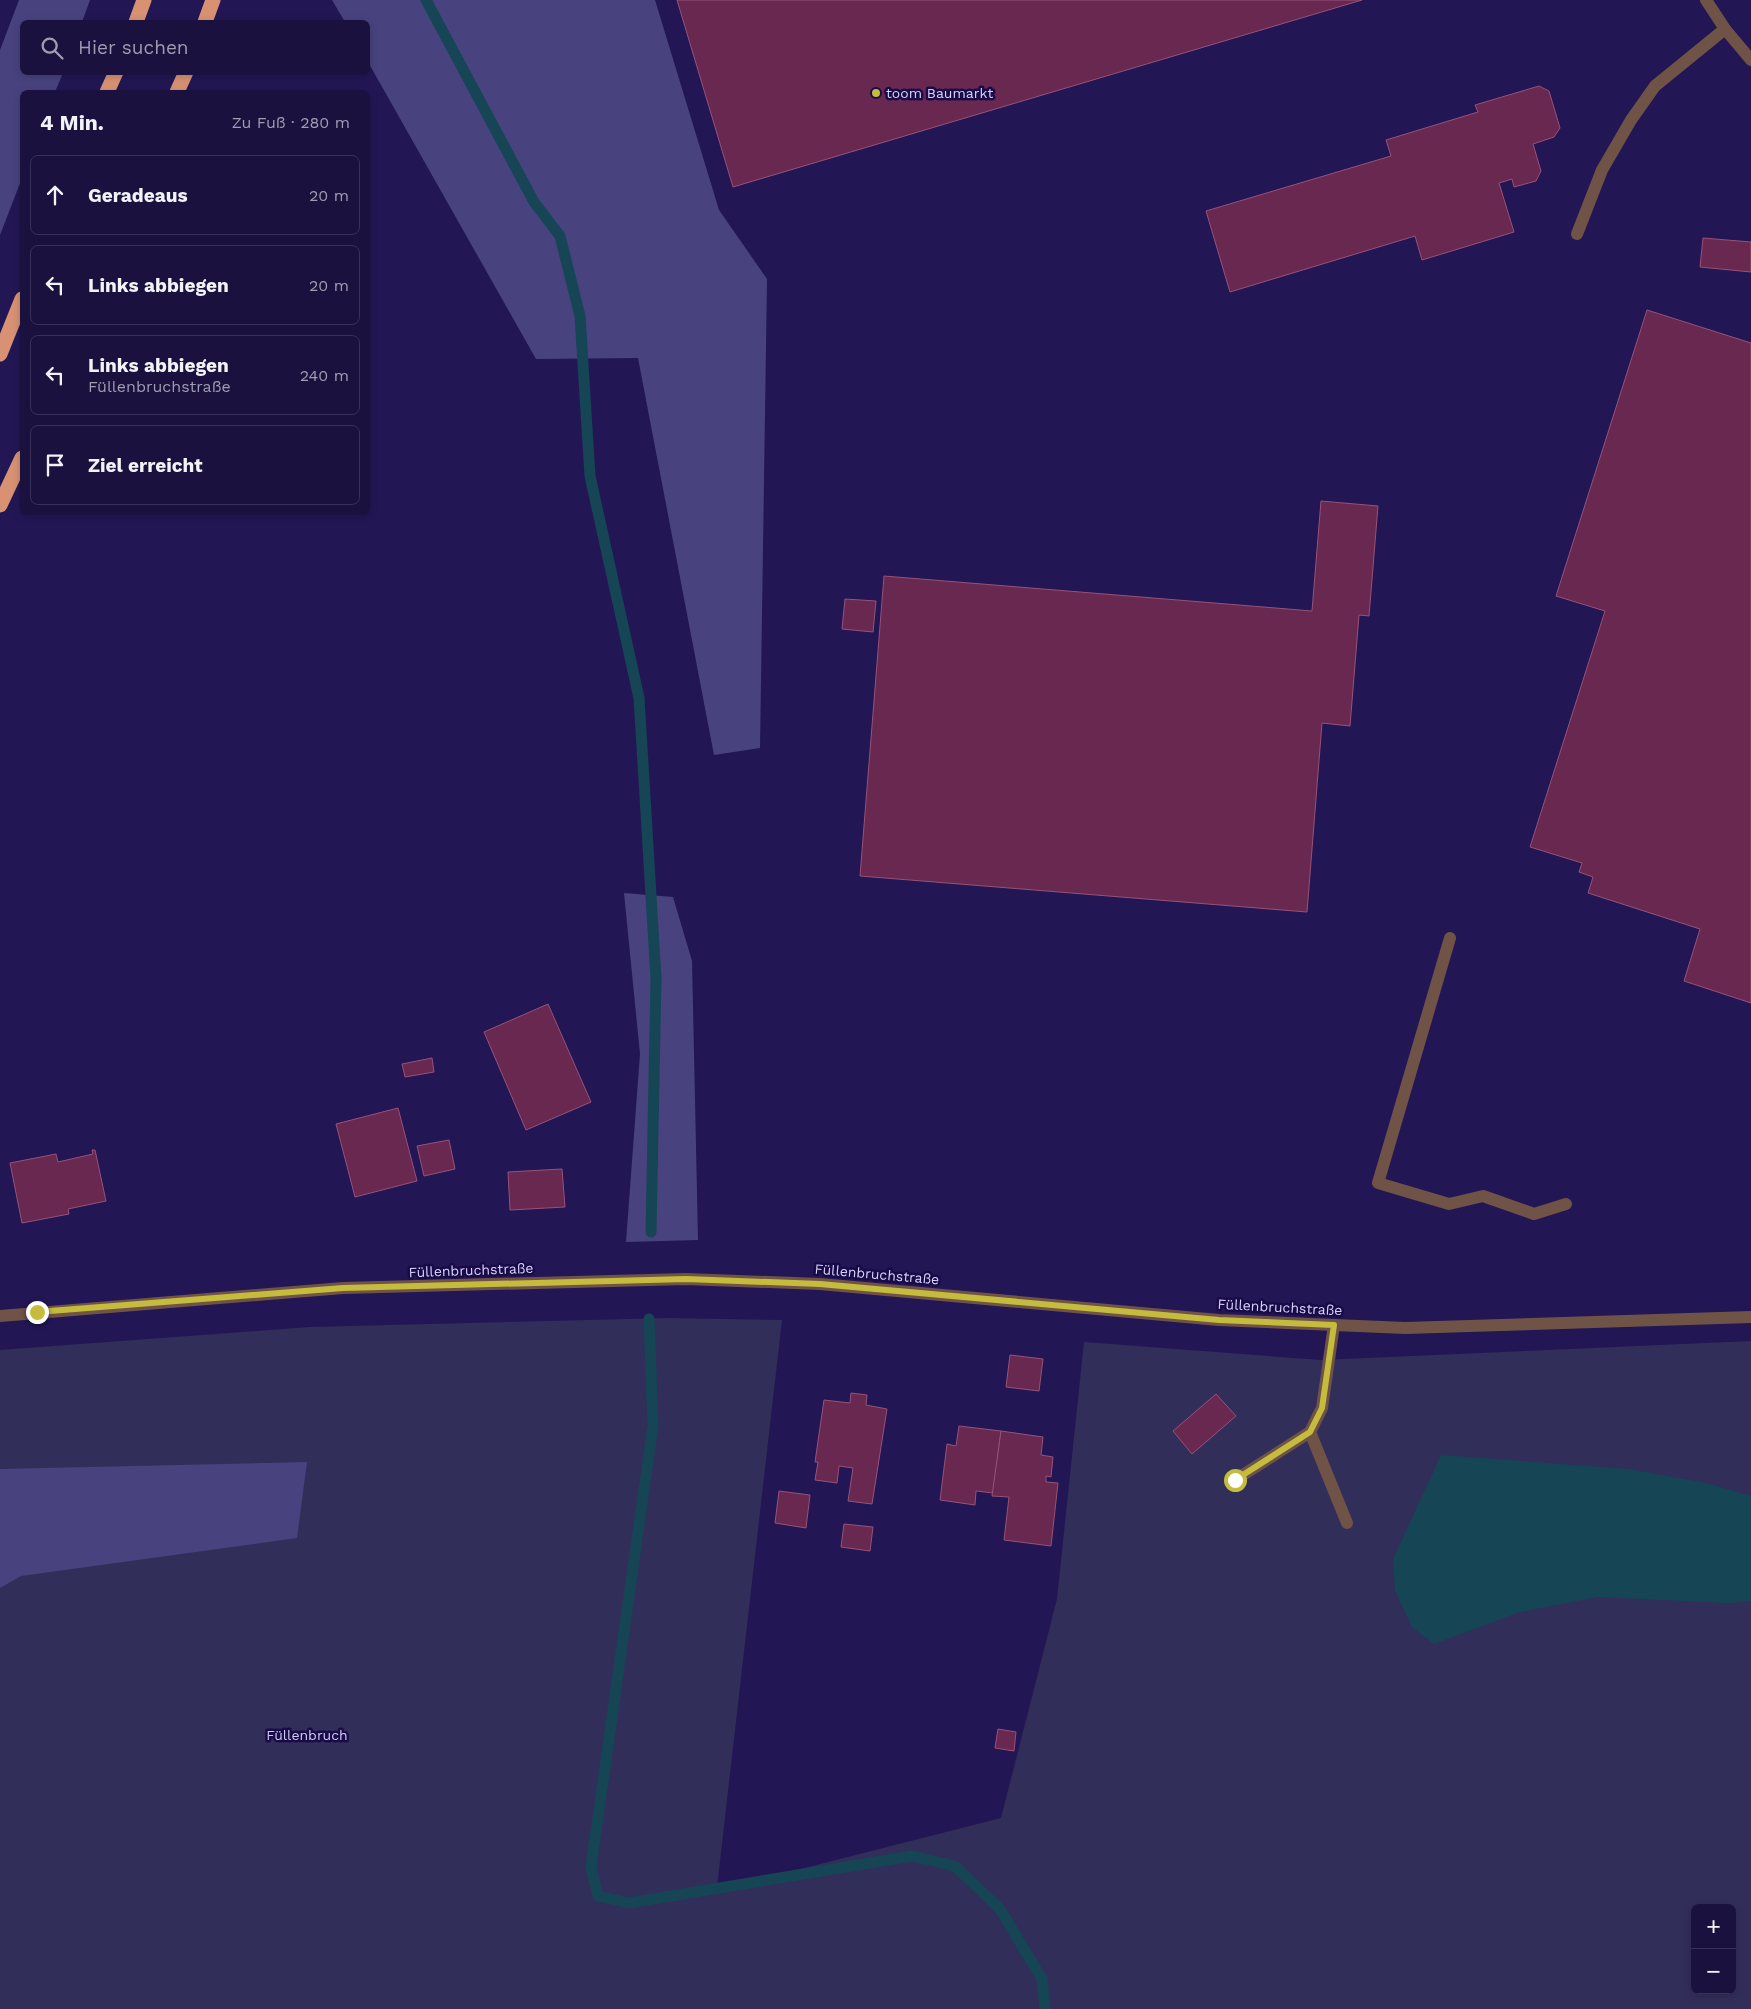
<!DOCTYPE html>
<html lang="de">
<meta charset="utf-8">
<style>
:root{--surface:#1a113f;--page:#231a46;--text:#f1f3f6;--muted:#9f9db0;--line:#383159}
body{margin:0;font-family:"Work Sans",sans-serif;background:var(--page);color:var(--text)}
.controls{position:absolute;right:15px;bottom:15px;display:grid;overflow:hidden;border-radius:8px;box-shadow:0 2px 8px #0003}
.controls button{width:45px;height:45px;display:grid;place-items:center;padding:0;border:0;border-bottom:1px solid var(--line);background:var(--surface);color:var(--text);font:25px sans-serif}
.stop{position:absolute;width:15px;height:15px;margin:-11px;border:4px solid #c5bc3d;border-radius:50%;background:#fff}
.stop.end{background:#c5bc3d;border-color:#fff;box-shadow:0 1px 5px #0008}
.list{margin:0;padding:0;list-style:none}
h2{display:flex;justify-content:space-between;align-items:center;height:65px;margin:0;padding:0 20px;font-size:21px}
h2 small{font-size:16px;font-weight:400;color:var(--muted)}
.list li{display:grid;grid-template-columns:32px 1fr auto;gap:15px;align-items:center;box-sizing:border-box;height:80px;margin:0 10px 10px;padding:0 10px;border:1px solid var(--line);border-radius:8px}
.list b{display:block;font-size:19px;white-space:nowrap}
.list p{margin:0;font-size:16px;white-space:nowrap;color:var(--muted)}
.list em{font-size:16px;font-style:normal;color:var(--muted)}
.icon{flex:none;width:28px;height:28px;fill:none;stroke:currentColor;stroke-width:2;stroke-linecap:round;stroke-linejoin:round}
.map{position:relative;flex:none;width:1751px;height:2009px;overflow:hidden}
.search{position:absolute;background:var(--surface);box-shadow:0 2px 8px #0003;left:20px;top:20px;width:350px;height:55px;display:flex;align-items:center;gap:12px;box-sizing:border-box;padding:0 18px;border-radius:8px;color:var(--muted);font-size:19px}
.panel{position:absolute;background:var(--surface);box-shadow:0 2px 8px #0003;left:20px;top:90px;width:350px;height:425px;border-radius:8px}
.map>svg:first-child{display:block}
.green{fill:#322e5a;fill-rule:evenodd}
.forest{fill:#48437e}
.water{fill:#164556}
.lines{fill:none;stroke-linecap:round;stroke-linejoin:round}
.stream{stroke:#164556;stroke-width:11}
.building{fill:#682850;stroke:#97527a}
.minor{stroke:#705347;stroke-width:12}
.highway{stroke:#d89273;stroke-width:15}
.route{stroke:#c5bc3d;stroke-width:6}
.poi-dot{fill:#c5bc3d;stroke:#1a0b48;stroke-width:2}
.labels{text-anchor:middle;stroke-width:5;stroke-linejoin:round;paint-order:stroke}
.poi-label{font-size:14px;fill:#d5d5fb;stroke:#1a0b48;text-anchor:start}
.street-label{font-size:14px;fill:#d5d5fb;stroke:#1a0b48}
.park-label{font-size:14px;fill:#ccccf0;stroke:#1a0b48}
</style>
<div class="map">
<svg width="1751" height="2009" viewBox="0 0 1751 2009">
<rect width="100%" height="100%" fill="#221754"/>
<!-- green -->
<path class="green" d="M 670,1318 L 782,1320 L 717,1887 L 781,1874 L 1001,1818 L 1057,1599 L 1084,1342 L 1321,1360 L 1751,1341 L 1751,2009 L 0,2009 L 0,1350 L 310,1327 ZM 1695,1908 L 1732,1908 L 1732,1990 L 1695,1990 Z"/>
<!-- forest -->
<g class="forest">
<polygon points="19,0 90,0 82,22 22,22 22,72 63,73 55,92 22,92 22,178 0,235 0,50"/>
<polygon points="332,0 655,0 719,210 767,279 760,748 714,755 638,358 536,359 368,62 368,22 345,22"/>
<polygon points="624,893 673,897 692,961 698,1240 626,1242 640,1054"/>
<polygon points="307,1462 297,1538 21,1576 0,1588 0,1469"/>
</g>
<!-- water -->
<polygon class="water" points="1441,1455 1628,1469 1706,1483 1751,1496 1751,1601 1728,1603 1598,1597 1520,1612 1434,1644 1412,1627 1395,1590 1393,1559"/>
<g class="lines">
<!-- stream -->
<g class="stream">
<polyline points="426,0 534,202 560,236 580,316 590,476 639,698 656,978 651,1232"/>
<polyline points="649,1319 653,1425 591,1867 598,1896 629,1903 912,1856 955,1866 1000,1909 1042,1979 1045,2009"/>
</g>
</g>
<!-- building -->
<g class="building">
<polygon points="677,0 1362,0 733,187"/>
<polygon points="1539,86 1549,91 1560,128 1554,137 1533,144 1541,171 1536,181 1514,187 1512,179 1499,183 1514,232 1422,260 1415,236 1230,292 1206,211 1391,156 1386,140 1478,112 1475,105"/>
<polygon points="1703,238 1751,242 1751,272 1700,267"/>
<polygon points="1647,310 1751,343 1751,1003 1684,981 1700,929 1588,893 1593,877 1579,872 1582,863 1530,847 1605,611 1556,596"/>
<polygon points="1321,501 1378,506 1369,616 1359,615 1350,726 1322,723 1307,912 860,876 884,576 1312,611"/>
<polygon points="845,599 876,601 873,632 842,629"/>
<polygon points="548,1004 591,1102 526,1130 484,1032"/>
<polygon points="432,1058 434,1072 405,1077 402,1064"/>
<polygon points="398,1108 417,1181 355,1197 336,1124"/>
<polygon points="449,1140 455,1169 424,1176 417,1146"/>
<polygon points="92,1150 95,1150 106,1201 68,1209 69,1214 22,1223 10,1163 56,1154 58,1162 93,1154"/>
<polygon points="562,1169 565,1207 510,1210 508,1172"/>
<polygon points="1010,1355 1043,1359 1039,1391 1006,1387"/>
<polygon points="851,1393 867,1395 866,1405 887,1409 872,1504 848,1501 853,1468 839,1466 837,1483 815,1480 818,1462 815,1462 824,1400 850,1403"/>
<polygon points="1216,1394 1236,1416 1192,1454 1173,1431"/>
<polygon points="959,1426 1001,1431 993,1493 976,1491 975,1505 940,1500 947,1444 956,1446"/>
<polygon points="1001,1431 1043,1437 1041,1455 1053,1457 1051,1477 1046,1476 1046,1482 1058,1483 1051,1546 1004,1540 1009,1497 992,1496"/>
<polygon points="779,1491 810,1495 806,1528 775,1523"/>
<polygon points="844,1524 873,1527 870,1551 841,1547"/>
<polygon points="998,1729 1016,1732 1014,1751 995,1748"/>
</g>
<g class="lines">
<!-- minor -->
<g class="minor">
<polyline points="1706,0 1725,29 1751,60"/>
<polyline points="1577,234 1602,170 1631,120 1655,86 1725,29"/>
<polyline points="1450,938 1378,1183 1449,1204 1483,1196 1534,1214 1566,1204"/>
<polyline points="0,1316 343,1288 686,1279 820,1284 1219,1320 1405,1328 1751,1317"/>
<polyline points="1334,1325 1322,1408 1310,1432 1347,1523"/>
<polyline points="1235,1480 1310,1432"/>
</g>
<!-- highway -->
<g class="highway">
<polyline points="136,22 144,0"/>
<polyline points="205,22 213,0"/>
<polyline points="107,92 116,72"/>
<polyline points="177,92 186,72"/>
<polyline points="0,354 22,299"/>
<polyline points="0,505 22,458"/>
</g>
</g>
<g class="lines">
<!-- route -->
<polyline class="route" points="37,1312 343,1288 686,1279 820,1284 1219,1320 1334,1325 1322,1408 1310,1432 1235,1480"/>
</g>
<!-- markers -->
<circle class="poi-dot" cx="876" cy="93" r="5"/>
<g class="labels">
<!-- poi labels -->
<g class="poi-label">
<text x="886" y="98">toom Baumarkt</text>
</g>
<!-- street labels -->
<g class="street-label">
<text transform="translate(471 1270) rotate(-2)" y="5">Füllenbruchstraße</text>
<text transform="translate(877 1274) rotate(5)" y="5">Füllenbruchstraße</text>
<text transform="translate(1280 1307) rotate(3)" y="5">Füllenbruchstraße</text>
</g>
<!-- park labels -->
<g class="park-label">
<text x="307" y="1740">Füllenbruch</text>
</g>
</g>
</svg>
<div class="controls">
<button>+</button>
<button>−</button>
</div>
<div class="stop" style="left:1235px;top:1480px"></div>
<div class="stop end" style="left:37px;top:1312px"></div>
<div class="search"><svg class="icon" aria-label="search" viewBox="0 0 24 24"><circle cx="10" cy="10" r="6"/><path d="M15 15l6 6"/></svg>Hier suchen</div>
<section class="panel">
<h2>4 Min.<small>Zu Fuß · 280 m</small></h2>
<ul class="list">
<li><svg class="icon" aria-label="ahead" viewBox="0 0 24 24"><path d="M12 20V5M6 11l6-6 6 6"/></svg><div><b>Geradeaus</b></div><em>20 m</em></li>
<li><svg class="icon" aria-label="left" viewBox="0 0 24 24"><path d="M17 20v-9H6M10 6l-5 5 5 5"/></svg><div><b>Links abbiegen</b></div><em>20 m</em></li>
<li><svg class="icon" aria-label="left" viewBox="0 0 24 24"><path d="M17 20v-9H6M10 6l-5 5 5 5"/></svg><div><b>Links abbiegen</b><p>Füllenbruchstraße</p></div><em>240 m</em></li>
<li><svg class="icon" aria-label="arrive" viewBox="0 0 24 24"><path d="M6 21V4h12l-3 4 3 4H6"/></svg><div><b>Ziel erreicht</b></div></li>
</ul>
</section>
</div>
